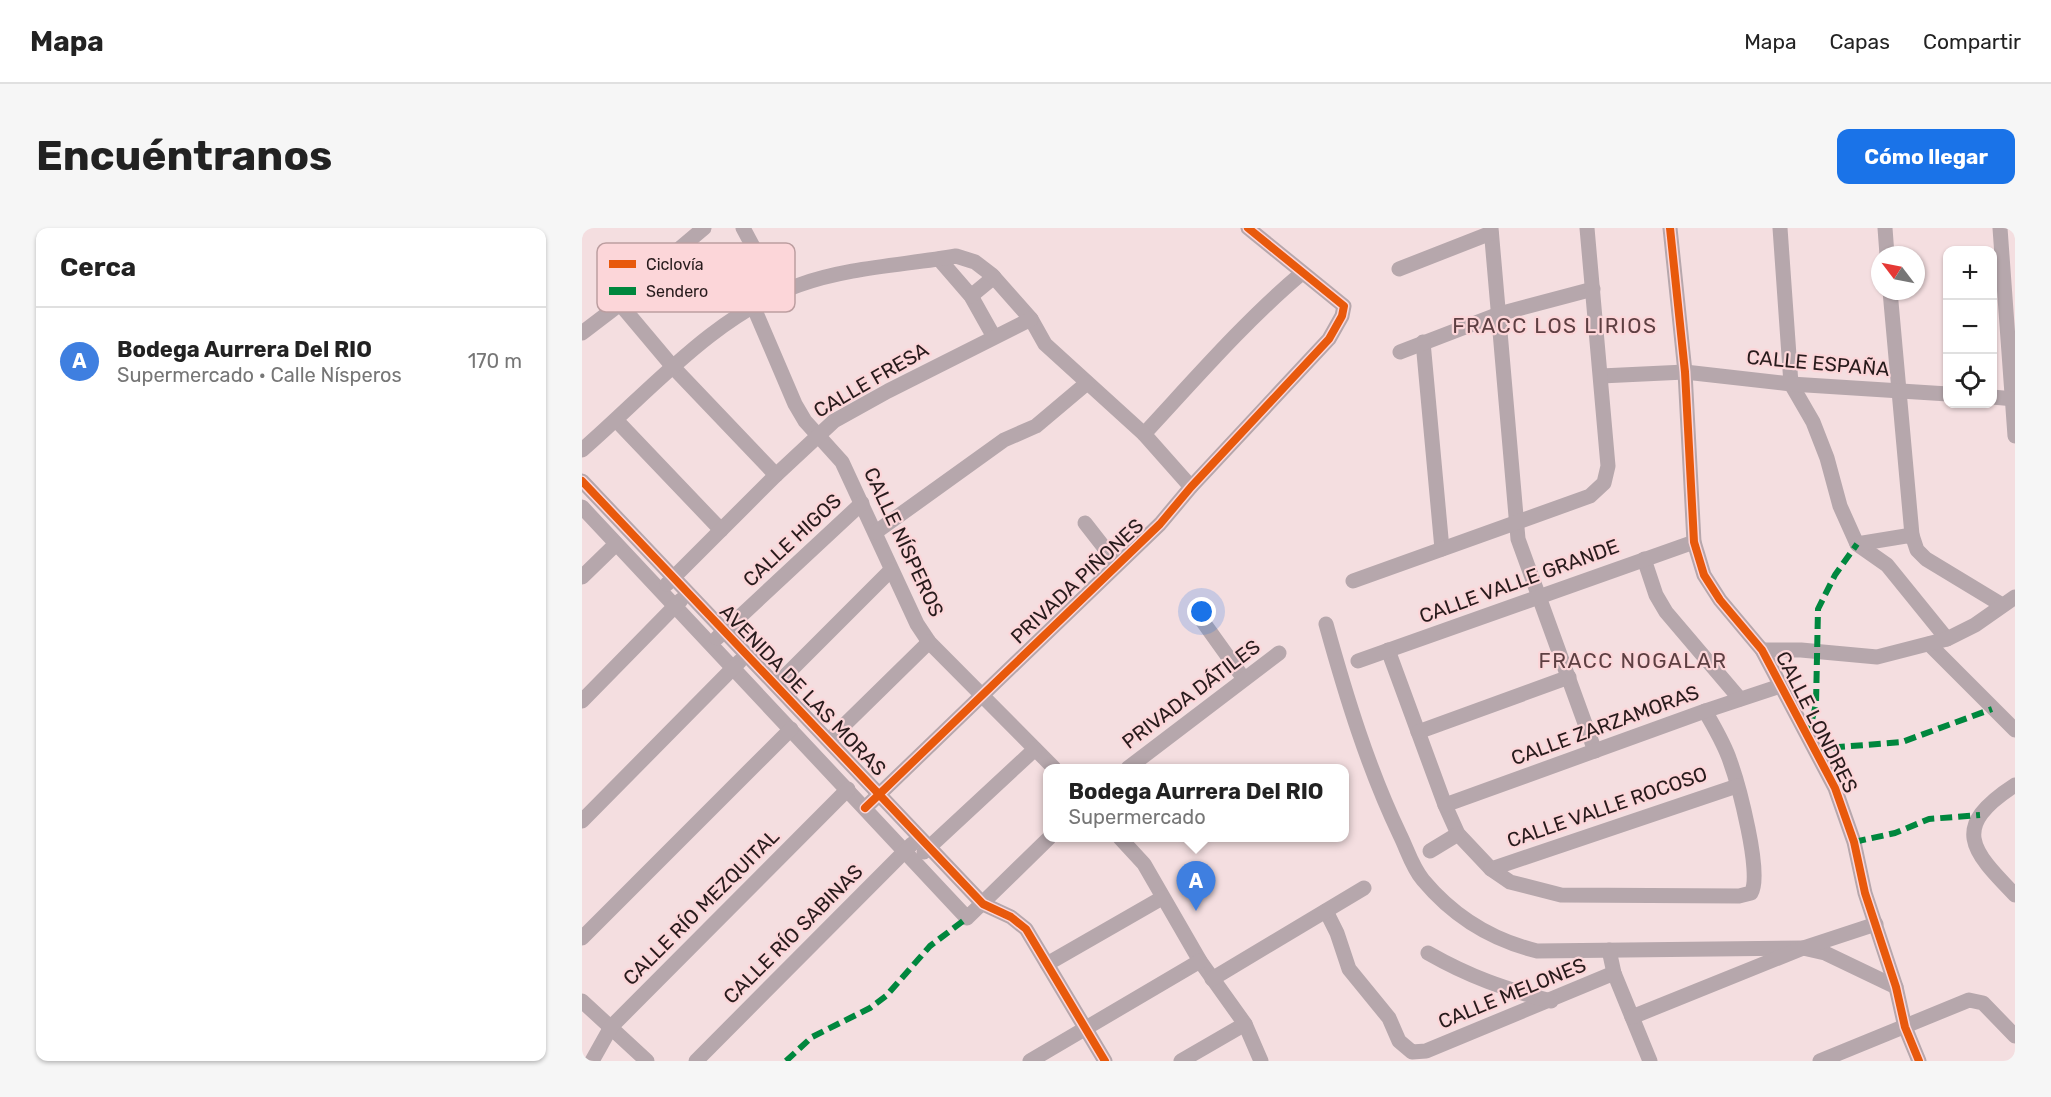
<!DOCTYPE html>
<html lang="es">
<meta charset="utf-8">
<style>
:root{--surface:#fff;--page:#f6f6f6;--text:#222;--muted:#767676;--line:#e0e0e0;--accent:#1a73e8}
body{margin:0;font-family:Rubik,sans-serif;background:var(--page);color:var(--text)}
.controls{position:absolute;right:18px;top:18px;display:grid;overflow:hidden;border-radius:12px;box-shadow:0 2px 4px #0004}
.controls button{width:54px;height:54px;display:grid;place-items:center;padding:0;border:0;border-bottom:2px solid var(--line);background:var(--surface);color:var(--text);font:30px sans-serif}
.compass{position:absolute;left:1289px;top:18px;width:54px;height:54px;border-radius:50%;background:var(--surface);box-shadow:0 2px 4px #0004;rotate:302deg}
.you{position:absolute;left:620px;top:384px;width:21px;height:21px;margin:-15px;border:4px solid #fff;border-radius:50%;background:#1a73e8;box-shadow:0 0 0 9px #1a73e833}
.badge{display:grid;place-items:center;width:39px;height:39px;border-radius:50%;background:var(--accent);color:#fff;font-size:20px;font-weight:700}
.pin{position:absolute;translate:-50% -50px;filter:drop-shadow(0 2px 3px #0008)}
.pin::after{content:'';position:absolute;top:32px;width:21px;height:18px;background:inherit;clip-path:polygon(0 0,100% 0,50% 100%)}
.popup{position:absolute;left:461px;top:536px;width:306px;height:78px;box-sizing:border-box;display:grid;place-content:center;border-radius:12px;background:var(--surface);filter:drop-shadow(0 2px 4px #0005);font-size:20px;white-space:nowrap;color:var(--muted)}
.popup b{font-size:22px;color:var(--text)}
.popup::after{content:'';position:absolute;left:50%;top:100%;margin-left:-12px;border:12px solid transparent;border-top-color:var(--surface)}
.list{margin:0;padding:0;list-style:none}
h2{display:flex;justify-content:space-between;align-items:center;height:78px;margin:0;padding:0 24px;font-size:26px}
h2 small{font-size:20px;font-weight:400;color:var(--muted)}
.list li{display:grid;grid-template-columns:39px 1fr auto;gap:18px;align-items:center;box-sizing:border-box;height:108px;padding:0 24px;border-top:2px solid var(--line)}
.list b{display:block;font-size:22px;white-space:nowrap}
.list p{margin:0;font-size:20px;white-space:nowrap;color:var(--muted)}
.list em{font-size:20px;font-style:normal;color:var(--muted)}
.icon{flex:none;width:33px;height:33px;fill:none;stroke:currentColor;stroke-width:2;stroke-linecap:round;stroke-linejoin:round}
.map{position:relative;flex:none;width:1433px;height:833px;overflow:hidden;border-radius:12px}
header{display:flex;align-items:center;gap:36px;box-sizing:border-box;height:84px;padding:0 30px;background:var(--surface);border-bottom:2px solid var(--line)}
header strong{font-size:28px}
nav{display:flex;gap:33px;margin-inline-start:auto;font-size:21px}
.intro{display:flex;align-items:center;justify-content:space-between;box-sizing:border-box;height:144px;padding:0 36px}
h1{margin:0;font-size:42px}
.button{padding:15px 27px;border-radius:12px;background:var(--accent);color:#fff;font-size:21px;font-weight:700}
main{display:flex;gap:36px;padding:0 36px}
aside{flex:1;background:var(--surface);border-radius:12px;box-shadow:0 2px 4px #0004}
.map>svg:first-child{display:block}
.lines{fill:none;stroke-linecap:round;stroke-linejoin:round}
.minor{stroke:#b6a7ac;stroke-width:15}
.quiet{stroke:#00873e;stroke-width:6;stroke-dasharray:12 6;stroke-linecap:butt}
.cycleway-casing{stroke:#fcd6d9;stroke-width:11}
.cycleway{stroke:#e8590c;stroke-width:8}
.labels{text-anchor:middle;stroke-width:4.5;stroke-linejoin:round;paint-order:stroke}
.street-label{font-size:20px;fill:#281b1c;stroke:#fcd6d9}
.neighbourhood-label{font-size:21px;letter-spacing:1.5px;fill:#5e3f42;stroke:#fcd6d9}
.key{fill:#fcd6d9;stroke:#bc9ea0;stroke-width:1.5}
.key-label{font-size:16px;fill:#281b1c}
</style>
<header>
<strong>Mapa</strong>
<nav><a>Mapa</a><a>Capas</a><a>Compartir</a></nav>
</header>
<div class="intro"><h1>Encuéntranos</h1><a class="button">Cómo llegar</a></div>
<main>
<aside>
<h2>Cerca<small></small></h2>
<ul class="list">
<li><span class="badge" style="background:#3f7fe0">A</span><div><b>Bodega Aurrera Del RIO</b><p>Supermercado · Calle Nísperos</p></div><em>170 m</em></li>
</ul>
</aside>
<div class="map">
<svg width="1433" height="833" viewBox="0 0 1433 833">
<rect width="100%" height="100%" fill="#f4dee0"/>
<g class="lines">
<!-- minor -->
<g class="minor">
<polyline points="161,0 196,65"/>
<polyline points="909,0 936,311 1013,523"/>
<polyline points="1088,0 1103,144 1112,314 1122,347 1138,372 1180,422 1253,560 1272,614 1283,665 1314,759 1323,799 1337,833"/>
<polyline points="1198,0 1209,156 1231,194 1245,230 1258,278 1275,316 1305,337 1365,411"/>
<polyline points="1303,0 1305,27"/>
<polyline points="1418,0 1433,208"/>
<polyline points="357,31 389,68 412,109"/>
<polyline points="817,41 909,5"/>
<polyline points="1308,63 1330,307"/>
<polyline points="389,68 412,49"/>
<polyline points="38,76 91,139 194,247"/>
<polyline points="172,80 213,176 223,193 260,234 335,396 347,414 472,540"/>
<polyline points="0,105 38,76 58,54 122,0"/>
<polyline points="841,114 860,321"/>
<polyline points="818,124 917,86 1011,61"/>
<polyline points="1019,148 1103,144 1209,156 1366,166"/>
<polyline points="1410,169 1433,171"/>
<polyline points="35,193 139,302"/>
<path d="M 562,206 C 613,151 663,93 720,45"/>
<path d="M 0,222 C 66,165 133,86 217,57 C 267,39 323,37 374,28 L 393,34 L 410,47 L 449,91 L 463,116 L 562,206 L 609,259"/>
<polyline points="0,253 401,676 429,689 444,701 523,833"/>
<polyline points="0,279 385,690 467,610"/>
<polyline points="503,295 535,336"/>
<polyline points="294,304 422,212 454,198 505,155"/>
<polyline points="1275,316 1330,307 1335,322 1344,331 1420,377"/>
<polyline points="1062,331 1074,367 1084,384 1158,471"/>
<polyline points="0,349 34,316"/>
<polyline points="771,353 1008,268 1022,255 1026,238 1005,0"/>
<polyline points="85,356 194,247 252,193 306,163 449,91"/>
<polyline points="614,384 662,451"/>
<path d="M 744,396 C 764,468 786,540 818,607 C 825,621 830,639 841,652 C 871,688 910,712 955,723 L 1221,720 L 1243,725 L 1314,759"/>
<polyline points="135,410 280,275"/>
<polyline points="1347,416 1433,502"/>
<path d="M 806,422 L 863,577 L 876,606 L 909,641 L 928,654 L 979,667 L 1157,668 L 1169,665 C 1181,647 1156,555 1148,533 C 1142,515 1132,499 1123,483"/>
<polyline points="1180,422 1219,422 1295,429 1365,411 1393,397 1433,369"/>
<polyline points="776,433 1112,314"/>
<polyline points="194,457 309,342"/>
<polyline points="0,473 99,372"/>
<polyline points="836,504 987,449"/>
<polyline points="247,512 347,414"/>
<polyline points="546,540 697,425"/>
<path d="M 1433,557 C 1368,599 1389,622 1433,667"/>
<polyline points="863,577 1123,483 1198,458"/>
<polyline points="283,580 578,296 609,259 747,111 760,88 762,78 666,0"/>
<polyline points="0,593 158,433"/>
<polyline points="538,610 562,636 618,733 663,796 679,833"/>
<polyline points="848,623 876,606"/>
<polyline points="342,624 453,521"/>
<polyline points="909,641 1155,558"/>
<polyline points="744,683 755,705 767,741 807,790 817,813 830,824 844,823 1032,745"/>
<polyline points="0,710 209,501"/>
<polyline points="1027,722 1032,745 1068,833"/>
<path d="M 846,725 C 888,749 923,761 969,773"/>
<polyline points="465,736 580,670"/>
<polyline points="630,751 782,660"/>
<polyline points="0,773 65,833"/>
<polyline points="1050,789 1221,720 1294,696"/>
<polyline points="10,833 29,799 266,561"/>
<polyline points="114,833 330,616"/>
<polyline points="448,833 618,733"/>
<polyline points="599,833 663,796"/>
<polyline points="1238,833 1387,772 1401,775 1433,808"/>
</g>
<!-- quiet -->
<g class="quiet">
<polyline points="1226,508 1234,476 1236,381 1253,347 1275,316"/>
<polyline points="1233,521 1320,514 1410,481"/>
<polyline points="1272,614 1313,605 1347,591 1398,587"/>
<polyline points="204,833 230,809 288,780 304,768 348,718 385,690"/>
</g>
<!-- cycleway casing -->
<g class="cycleway-casing">
<g id="cycleway">
<polyline points="1088,0 1103,144 1112,314 1122,347 1138,372 1180,422 1253,560 1272,614 1283,665 1314,759 1323,799 1337,833"/>
<polyline points="0,253 401,676 429,689 444,701 523,833"/>
<polyline points="283,580 578,296 609,259 747,111 760,88 762,78 666,0"/>
</g>
</g>
<!-- cycleway -->
<use href="#cycleway" class="cycleway"/>
</g>
<g class="labels">
<!-- street labels -->
<g class="street-label">
<text transform="translate(1236 135) rotate(5)" y="7">CALLE ESPAÑA</text>
<text transform="translate(289 152) rotate(-30)" y="7">CALLE FRESA</text>
<text transform="translate(210 312) rotate(-43)" y="7">CALLE HIGOS</text>
<text transform="translate(322 314) rotate(65)" y="7">CALLE NÍSPEROS</text>
<text transform="translate(495 353) rotate(-43)" y="7">PRIVADA PIÑONES</text>
<text transform="translate(937 353) rotate(-20)" y="7">CALLE VALLE GRANDE</text>
<text transform="translate(221 462) rotate(46)" y="7">AVENIDA DE LAS MORAS</text>
<text transform="translate(609 466) rotate(-37)" y="7">PRIVADA DÁTILES</text>
<text transform="translate(1235 494) rotate(63)" y="7">CALLE LONDRES</text>
<text transform="translate(1023 497) rotate(-20)" y="7">CALLE ZARZAMORAS</text>
<text transform="translate(1025 579) rotate(-19)" y="7">CALLE VALLE ROCOSO</text>
<text transform="translate(119 679) rotate(-45)" y="7">CALLE RÍO MEZQUITAL</text>
<text transform="translate(211 706) rotate(-45)" y="7">CALLE RÍO SABINAS</text>
<text transform="translate(930 765) rotate(-22)" y="7">CALLE MELONES</text>
</g>
<!-- neighbourhood labels -->
<g class="neighbourhood-label">
<text x="973" y="105">FRACC LOS LIRIOS</text>
<text x="1051" y="440">FRACC NOGALAR</text>
</g>
</g>
<!-- legend -->
<rect x="15" y="15" width="198" height="69" rx="9" class="key"/>
<rect x="27" y="32" width="27" height="8" fill="#e8590c"/>
<rect x="27" y="59" width="27" height="8" fill="#00873e"/>
<g class="key-label">
<text x="64" y="42">Ciclovía</text>
<text x="64" y="69">Sendero</text>
</g>
</svg>
<div class="controls">
<button>+</button>
<button>−</button>
<button><svg class="icon" aria-label="locate" viewBox="0 0 24 24"><circle cx="12" cy="12" r="6"/><path d="M12 2v4M12 18v4M2 12h4M18 12h4"/></svg></button>
</div>
<svg class="compass" viewBox="-18 -18 36 36"><path d="M0-13l5 13h-10z" fill="#e53935"/><path d="M0 13l5-13h-10z" fill="#767676"/></svg>
<div class="you"></div>
<div class="pin badge" style="left:614px;top:683px;background:#3f7fe0">A</div>
<div class="popup"><b>Bodega Aurrera Del RIO</b>Supermercado</div>
</div>
</main>
